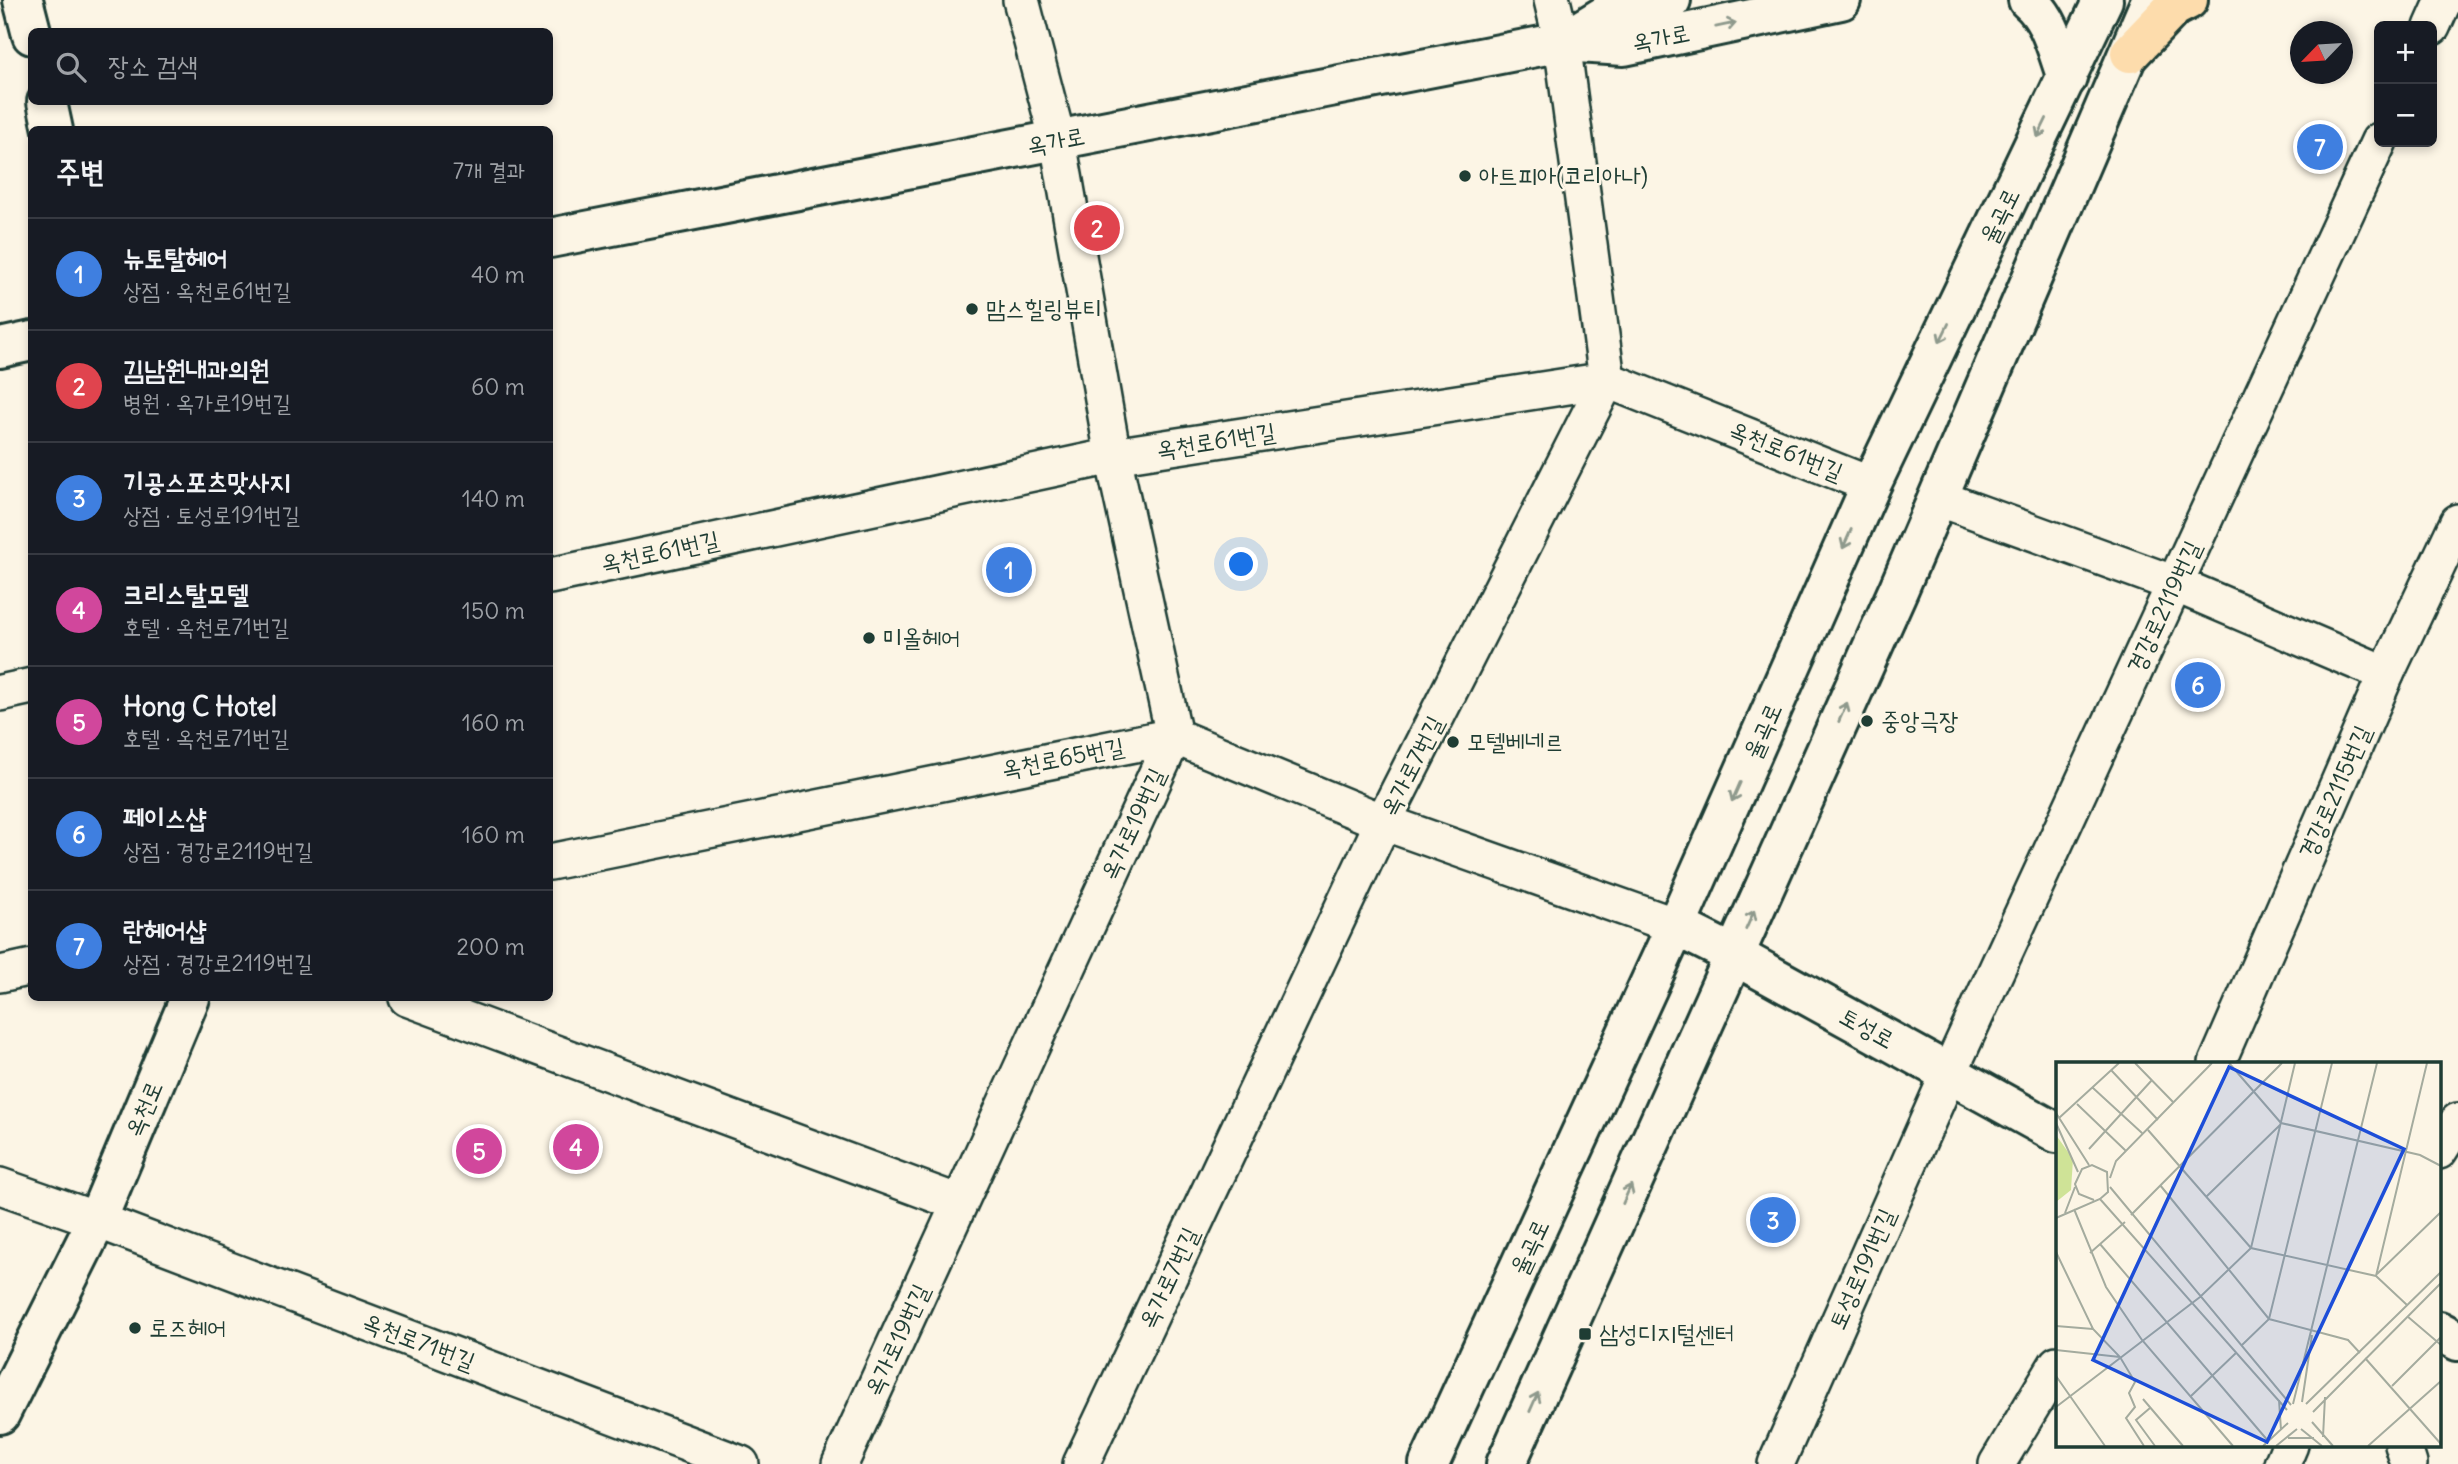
<!DOCTYPE html>
<html lang="ko">
<meta charset="utf-8">
<style>
:root{--surface:#171b24;--page:#242831;--text:#f1f3f6;--muted:#9ea1a6;--line:#363941;--accent:#2563eb}
body{margin:0;font-family:Delius,"Poor Story",sans-serif;background:var(--page);color:var(--text)}
.controls{position:absolute;right:21px;top:21px;display:grid;overflow:hidden;border-radius:10px;box-shadow:0 4px 10px #0003}
.controls button{width:63px;height:63px;display:grid;place-items:center;padding:0;border:0;border-bottom:2px solid var(--line);background:var(--surface);color:var(--text);font:35px sans-serif}
.compass{position:absolute;left:2290px;top:21px;width:63px;height:63px;border-radius:50%;background:var(--surface);box-shadow:0 4px 10px #0003;rotate:245deg}
.you{position:absolute;left:1242px;top:565px;width:24px;height:24px;margin:-18px;border:5px solid #fff;border-radius:50%;background:#1a73e8;box-shadow:0 0 0 10px #1a73e833}
.badge{display:grid;place-items:center;width:46px;height:46px;border-radius:50%;background:var(--accent);color:#fff;font-size:23px;font-weight:700}
.pin{position:absolute;translate:-50% -50%;border:4px solid #fff;box-shadow:0 2px 7px #0006}
.list{margin:0;padding:0;list-style:none}
h2{display:flex;justify-content:space-between;align-items:center;height:91px;margin:0;padding:0 28px;font-size:30px}
h2 small{font-size:23px;font-weight:400;color:var(--muted)}
.list li{display:grid;grid-template-columns:46px 1fr auto;gap:21px;align-items:center;box-sizing:border-box;height:112px;padding:0 28px;border-top:2px solid var(--line)}
.list b{display:block;font-size:26px;white-space:nowrap}
.list p{margin:0;font-size:23px;white-space:nowrap;color:var(--muted)}
.list em{font-size:23px;font-style:normal;color:var(--muted)}
.icon{flex:none;width:38px;height:38px;fill:none;stroke:currentColor;stroke-width:2;stroke-linecap:round;stroke-linejoin:round}
.map{position:relative;flex:none;width:2458px;height:1464px;overflow:hidden}
.search{position:absolute;background:var(--surface);box-shadow:0 4px 10px #0003;left:28px;top:28px;width:525px;height:77px;display:flex;align-items:center;gap:18px;box-sizing:border-box;padding:0 24px;border-radius:10px;color:var(--muted);font-size:26px}
.panel{position:absolute;background:var(--surface);box-shadow:0 4px 10px #0003;left:28px;top:126px;width:525px;height:875px;border-radius:10px}
.map>svg:first-child{display:block}
.lines{fill:none;stroke-linecap:round;stroke-linejoin:round}
.minor-casing{stroke:#1f3d34;stroke-width:40}
.tertiary-casing{stroke:#1f3d34;stroke-width:44}
.primary-casing{stroke:#1f3d34;stroke-width:44}
.minor{stroke:#fcf5e5;stroke-width:35}
.tertiary{stroke:#fcf5e5;stroke-width:38}
.primary{stroke:#fddcac;stroke-width:38}
.oneway{stroke:#8e998c}
.poi-dot{fill:#1f3d34;stroke:#fcf5e5;stroke-width:2.5}
.labels{text-anchor:middle;stroke-width:5;stroke-linejoin:round;paint-order:stroke}
.street-label{font-size:24px;fill:#1f3d34;stroke:#fcf5e5}
.poi-label{font-size:24px;fill:#1f3d34;stroke:#fcf5e5;text-anchor:start}
.inset-road{fill:none;stroke:#a4ab9e;stroke-width:2}
.view{fill:#1d4ed8;fill-opacity:0.15;stroke:#1d4ed8;stroke-width:3.5}
.inset-edge{fill:none;stroke:#1f3d34;stroke-width:3.5}
</style>
<div class="map">
<svg width="2458" height="1464" viewBox="0 0 2458 1464">
<rect width="100%" height="100%" fill="#fcf5e5"/>
<filter id="ink" filterUnits="userSpaceOnUse"><feTurbulence type="fractalNoise" baseFrequency=".0143" numOctaves="2"/><feDisplacementMap in="SourceGraphic" scale="14" xChannelSelector="R" yChannelSelector="G"/><feConvolveMatrix kernelMatrix="1 2 1 2 8 2 1 2 1" color-interpolation-filters="sRGB"/></filter>
<g filter="url(#ink)">
<g class="lines">
<!-- minor casing -->
<g class="minor-casing">
<g id="minor">
<polyline points="2432,27 2444,0"/>
<polyline points="1938,498 2175,584 2386,674"/>
<polyline points="550,576 1113,456 1607,380 1871,485"/>
<polyline points="0,693 32,686"/>
<polyline points="550,862 1174,736 1383,822 1676,926"/>
<polyline points="0,974 32,967"/>
<polyline points="407,998 959,1203"/>
<polyline points="2217,1063 2386,674 2458,522"/>
<polyline points="2439,1151 2458,1121"/>
<polyline points="0,1186 97,1220 741,1464"/>
<polyline points="2403,1445 2409,1464"/>
<polyline points="840,1464 1174,736 1113,456 1058,141 1021,0"/>
<polyline points="1081,1464 1383,822 1607,380 1562,42 1552,0"/>
<polyline points="1776,1464 1949,1073 2379,141"/>
<polyline points="1997,1464 2057,1364"/>
<polyline points="2282,1464 2290,1445"/>
</g>
</g>
<!-- tertiary casing -->
<g class="tertiary-casing">
<g id="tertiary">
<polyline points="23,0 32,35"/>
<path d="M 2028,0 C 2051,19 2057,51 2067,78"/>
<polyline points="1562,42 1609,13 1671,0"/>
<polyline points="47,102 53,130"/>
<polyline points="550,238 1562,42 1624,46 1841,0"/>
<polyline points="0,348 32,341"/>
<polyline points="1676,926 1734,955 2057,1133"/>
<polyline points="2439,1331 2458,1341"/>
<polyline points="0,1414 97,1220 190,998"/>
<polyline points="1429,1464 1676,926 1871,485 2103,0"/>
<polyline points="1506,1464 1899,588 2151,0"/>
</g>
</g>
<!-- primary casing -->
<g class="primary-casing">
<polyline id="primary" points="2130,53 2174,7 2188,0"/>
</g>
<!-- minor -->
<use href="#minor" class="minor"/>
<!-- tertiary -->
<use href="#tertiary" class="tertiary"/>
<!-- primary -->
<use href="#primary" class="primary"/>
</g>
<!-- one-way arrows -->
<defs><path id="oneway-shaft" d="M-6 0H5M1.5-3L5.5 0L1.5 3" fill="none" stroke-width="1.6" stroke-linecap="round" stroke-linejoin="round" transform="scale(1.75)"/></defs>
<g class="oneway">
<use href="#oneway-shaft" transform="translate(1726 25) rotate(-12)"/>
<use href="#oneway-shaft" transform="translate(2042 128) rotate(116)"/>
<use href="#oneway-shaft" transform="translate(1944 333) rotate(116)"/>
<use href="#oneway-shaft" transform="translate(1847 539) rotate(114)"/>
<use href="#oneway-shaft" transform="translate(1843 712) rotate(-66)"/>
<use href="#oneway-shaft" transform="translate(1736 792) rotate(114)"/>
<use href="#oneway-shaft" transform="translate(1750 920) rotate(-66)"/>
<use href="#oneway-shaft" transform="translate(1627 1194) rotate(-66)"/>
<use href="#oneway-shaft" transform="translate(1534 1402) rotate(-66)"/>
</g>
</g>
<!-- markers -->
<g class="poi-dot">
<circle cx="1465" cy="176" r="7"/>
<circle cx="972" cy="309" r="7"/>
<circle cx="869" cy="638" r="7"/>
<circle cx="1867" cy="721" r="7"/>
<circle cx="1453" cy="742" r="7"/>
<circle cx="135" cy="1328" r="7"/>
<rect x="1578" y="1327" width="14" height="14" rx="3.5"/>
</g>
<g class="labels">
<!-- street labels -->
<g class="street-label">
<text transform="translate(1661 38) rotate(-11)" y="8">옥가로</text>
<text transform="translate(1056 141) rotate(-11)" y="8">옥가로</text>
<text transform="translate(2000 216) rotate(-64)" y="8">율곡로</text>
<text transform="translate(1216 441) rotate(-9)" y="8">옥천로61번길</text>
<text transform="translate(1786 451) rotate(22)" y="8">옥천로61번길</text>
<text transform="translate(660 552) rotate(-12)" y="8">옥천로61번길</text>
<text transform="translate(2164 607) rotate(-65)" y="8">경강로2119번길</text>
<text transform="translate(1763 731) rotate(-66)" y="8">율곡로</text>
<text transform="translate(1063 758) rotate(-11)" y="8">옥천로65번길</text>
<text transform="translate(1412 766) rotate(-63)" y="8">옥가로7번길</text>
<text transform="translate(2335 792) rotate(-66)" y="8">경강로2115번길</text>
<text transform="translate(1133 824) rotate(-65)" y="8">옥가로19번길</text>
<text transform="translate(1867 1028) rotate(29)" y="8">토성로</text>
<text transform="translate(144 1109) rotate(-67)" y="8">옥천로</text>
<text transform="translate(1530 1247) rotate(-65)" y="8">율곡로</text>
<text transform="translate(1862 1269) rotate(-66)" y="8">토성로191번길</text>
<text transform="translate(1169 1278) rotate(-65)" y="8">옥가로7번길</text>
<text transform="translate(897 1340) rotate(-65)" y="8">옥가로19번길</text>
<text transform="translate(419 1342) rotate(21)" y="8">옥천로71번길</text>
</g>
<!-- poi labels -->
<g class="poi-label">
<text x="1479" y="184">아트피아(코리아나)</text>
<text x="986" y="317">맘스힐링뷰티</text>
<text x="883" y="646">미올헤어</text>
<text x="1881" y="729">중앙극장</text>
<text x="1467" y="750">모텔베네르</text>
<text x="149" y="1336">로즈헤어</text>
<text x="1599" y="1342">삼성디지털센터</text>
</g>
</g>
<!-- overview -->
<g transform="translate(2056 1062)">
<rect width="385" height="385" fill="#fcf5e5"/>
<path d="M 0,73 L 17,97 L 15,128 L 0,140 Z" fill="#cfe397"/>
<path class="inset-road" d="M 79,1 L 118,41M 173,1 L 225,61 L 364,93 L 385,104M 55,8 L 102,58M 37,26 L 86,71M 21,42 L 70,89M 0,51 L 33,103M 3,56 L 63,1M 0,61 L 22,110M 92,68 L 195,186 L 320,214 L 351,243M 33,87 L 96,18M 54,116 L 60,99 L 156,1M 104,123 L 213,257 L 292,278 L 304,291M 54,125 L 235,343M 151,134 L 224,63M 44,137 L 231,348M 18,147 L 50,225 L 86,278 L 177,384M 9,151 L 19,125M 75,153 L 226,1M 0,156 L 44,137 L 52,130 L 51,110 L 36,103 L 26,107 L 19,122 L 23,132 L 38,138M 44,182 L 213,380M 0,190 L 37,267 L 64,295 L 79,320 L 73,331 L 79,345 L 70,356 L 88,384M 34,191 L 69,160M 321,212 L 385,150M 320,214 L 371,1M 351,254 L 385,283M 0,264 L 37,267M 186,283 L 213,257 L 276,1M 0,288 L 64,295M 309,296 L 385,382M 0,314 L 49,384M 336,324 L 385,275M 135,334 L 181,290M 87,337 L 127,384M 223,338 L 225,368M 246,340 L 256,273M 237,342 L 321,1M 250,342 L 385,210M 0,345 L 144,235 L 195,186 L 239,1M 94,346 L 80,358 L 99,384M 257,350 L 385,221M 256,360 L 277,384M 245,367 L 266,384M 267,375 L 269,335M 232,376 L 258,376M 207,384 L 232,361M 220,384 L 241,367M 312,384 L 385,319"/>
<path class="view" d="M 173,5 L 348,87 L 211,380 L 37,298 Z"/>
<rect width="385" height="385" class="inset-edge"/>
</g>
</svg>
<div class="controls">
<button>+</button>
<button>−</button>
</div>
<svg class="compass" viewBox="-18 -18 36 36"><path d="M0-13l5 13h-10z" fill="#e53935"/><path d="M0 13l5-13h-10z" fill="#9ea1a6"/></svg>
<div class="you"></div>
<div class="pin badge" style="left:1009px;top:570px;background:#3f7fe0">1</div>
<div class="pin badge" style="left:1097px;top:228px;background:#e0444e">2</div>
<div class="pin badge" style="left:1773px;top:1220px;background:#3f7fe0">3</div>
<div class="pin badge" style="left:576px;top:1147px;background:#d1479c">4</div>
<div class="pin badge" style="left:479px;top:1151px;background:#d1479c">5</div>
<div class="pin badge" style="left:2198px;top:685px;background:#3f7fe0">6</div>
<div class="pin badge" style="left:2320px;top:147px;background:#3f7fe0">7</div>
<div class="search"><svg class="icon" aria-label="search" viewBox="0 0 24 24"><circle cx="10" cy="10" r="6"/><path d="M15 15l6 6"/></svg>장소 검색</div>
<section class="panel">
<h2>주변<small>7개 결과</small></h2>
<ul class="list">
<li><span class="badge" style="background:#3f7fe0">1</span><div><b>뉴토탈헤어</b><p>상점 · 옥천로61번길</p></div><em>40 m</em></li>
<li><span class="badge" style="background:#e0444e">2</span><div><b>김남원내과의원</b><p>병원 · 옥가로19번길</p></div><em>60 m</em></li>
<li><span class="badge" style="background:#3f7fe0">3</span><div><b>기공스포츠맛사지</b><p>상점 · 토성로191번길</p></div><em>140 m</em></li>
<li><span class="badge" style="background:#d1479c">4</span><div><b>크리스탈모텔</b><p>호텔 · 옥천로71번길</p></div><em>150 m</em></li>
<li><span class="badge" style="background:#d1479c">5</span><div><b>Hong C Hotel</b><p>호텔 · 옥천로71번길</p></div><em>160 m</em></li>
<li><span class="badge" style="background:#3f7fe0">6</span><div><b>페이스샵</b><p>상점 · 경강로2119번길</p></div><em>160 m</em></li>
<li><span class="badge" style="background:#3f7fe0">7</span><div><b>란헤어샵</b><p>상점 · 경강로2119번길</p></div><em>200 m</em></li>
</ul>
</section>
</div>
